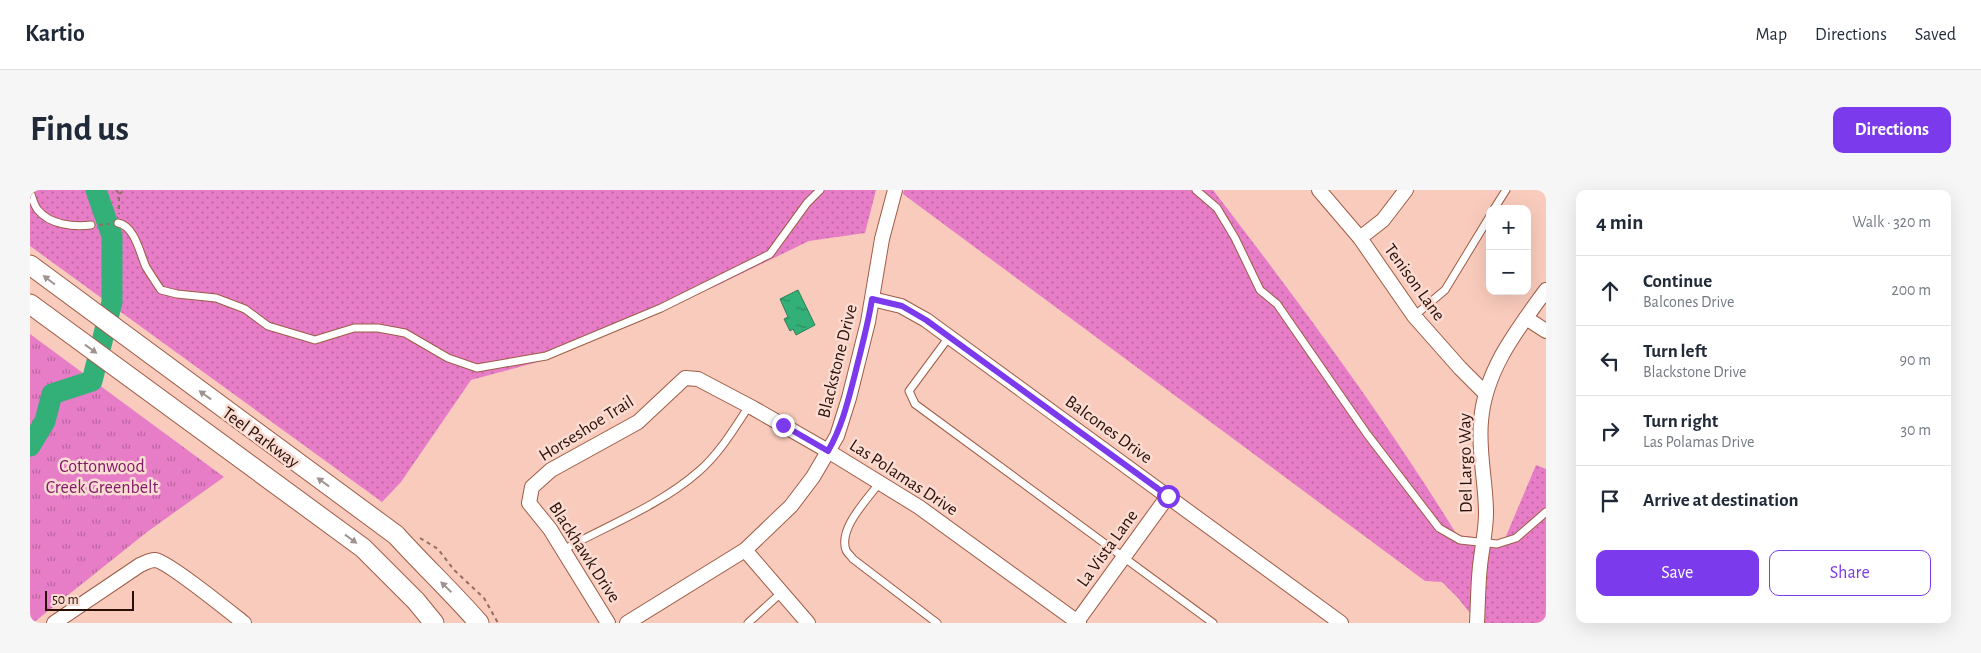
<!DOCTYPE html>
<meta charset="utf-8">
<style>
:root{--surface:#fff;--page:#f6f6f7;--text:#1f2937;--muted:#747a83;--line:#e0e1e3;--accent:#7c3aed}
body{margin:0;font-family:"Alegreya Sans",sans-serif;background:var(--page);color:var(--text)}
.controls{position:absolute;right:15px;top:15px;display:grid;overflow:hidden;border-radius:10px;box-shadow:0 5px 20px #0002}
.controls button{width:45px;height:45px;display:grid;place-items:center;padding:0;border:0;border-bottom:1px solid var(--line);background:var(--surface);color:var(--text);font:25px sans-serif}
.scale{position:absolute;left:15px;bottom:12px;width:89px;box-sizing:border-box;padding-left:5px;border:2px solid #290f06;border-top:0;font-size:14px;line-height:18px;white-space:nowrap;color:#290f06;-webkit-text-stroke:4px #fbdcd2;paint-order:stroke}
.stop{position:absolute;width:15px;height:15px;margin:-11px;border:4px solid #7c3aed;border-radius:50%;background:#fff}
.stop.end{background:#7c3aed;border-color:#fff;box-shadow:0 1px 5px #0008}
.list{margin:0;padding:0;list-style:none}
h2{display:flex;justify-content:space-between;align-items:center;height:65px;margin:0;padding:0 20px;font-size:21px}
h2 small{font-size:16px;font-weight:400;color:var(--muted)}
.list li{display:grid;grid-template-columns:32px 1fr auto;gap:15px;align-items:center;box-sizing:border-box;height:70px;padding:0 20px;border-top:1px solid var(--line)}
.list b{display:block;font-size:19px;white-space:nowrap}
.list p{margin:0;font-size:16px;white-space:nowrap;color:var(--muted)}
.list em{font-size:16px;font-style:normal;color:var(--muted)}
.actions{display:flex;gap:10px;padding:15px 20px}
.actions a{flex:1;padding:11px 0;border:1px solid var(--accent);border-radius:10px;text-align:center;font-size:18px;color:var(--accent)}
.actions .main{background:var(--accent);color:#fff}
.icon{flex:none;width:28px;height:28px;fill:none;stroke:currentColor;stroke-width:2;stroke-linecap:round;stroke-linejoin:round}
.map{position:relative;flex:none;width:1516px;height:433px;overflow:hidden;border-radius:10px}
header{display:flex;align-items:center;gap:30px;box-sizing:border-box;height:70px;padding:0 25px;background:var(--surface);border-bottom:1px solid var(--line)}
header strong{font-size:24px}
nav{display:flex;gap:28px;margin-inline-start:auto;font-size:18px}
.intro{display:flex;align-items:center;justify-content:space-between;box-sizing:border-box;height:120px;padding:0 30px}
h1{margin:0;font-size:35px}
.button{padding:12px 22px;border-radius:10px;background:var(--accent);color:#fff;font-size:18px;font-weight:700}
main{display:flex;gap:30px;padding:0 30px}
aside{flex:1;background:var(--surface);border-radius:10px;box-shadow:0 5px 20px #0002}
.map>svg:first-child{display:block}
.grass{fill:url(#grass-dots)}
.park{fill:url(#park-tufts)}
.water{fill:url(#water-ripples);stroke:#307f56}
.lines{fill:none;stroke-linecap:round;stroke-linejoin:round}
.river{stroke:#33af78;stroke-width:21}
.lane-casing{stroke:#9e5c45;stroke-width:9}
.street-casing{stroke:#9e5c45;stroke-width:16}
.secondary-casing{stroke:#9e5c45;stroke-width:21}
.path{stroke:#926e62;stroke-width:2;stroke-dasharray:4 4;stroke-linecap:butt}
.lane{stroke:#fff;stroke-width:7}
.street{stroke:#fff;stroke-width:14}
.secondary{stroke:#fff;stroke-width:19}
.oneway{fill:#9f938f}
.route{stroke:#7c3aed;stroke-width:6}
.labels{text-anchor:middle;stroke-width:5;stroke-linejoin:round;paint-order:stroke}
.street-label{font-size:18px;fill:#290f06;stroke:#fbdcd2}
.park-label{font-size:18px;fill:#811a68;stroke:#fbdcd2}
</style>
<header>
<strong>Kartio</strong>
<nav><a>Map</a><a>Directions</a><a>Saved</a></nav>
</header>
<div class="intro"><h1>Find us</h1><a class="button">Directions</a></div>
<main>
<div class="map">
<svg width="1516" height="433" viewBox="0 0 1516 433">
<defs>
<pattern id="grass-dots" width="8" height="8" patternUnits="userSpaceOnUse" patternTransform="scale(1.25)"><rect width="8" height="8" fill="#e77dc7"/><path d="M2 2h.1M6 6h.1" fill="none" stroke="#bb65a0" stroke-width="1.8" stroke-linecap="round"/></pattern>
<pattern id="park-tufts" width="24" height="20" patternUnits="userSpaceOnUse" patternTransform="scale(1.25)"><rect width="24" height="20" fill="#e77dc7"/><path d="M3 7l-1-3M5 7V3M7 7l1-3M15 17l-1-3M17 17v-4M19 17l1-3" fill="none" stroke="#bb65a0"/></pattern>
<pattern id="water-ripples" width="26" height="14" patternUnits="userSpaceOnUse" patternTransform="scale(1.25)"><rect width="26" height="14" fill="#33af78"/><path d="M2 4q2-2 4 0t4 0M15 11q2-2 4 0t4 0" fill="none" stroke="#2b8d60"/></pattern>
</defs>
<rect width="100%" height="100%" fill="#f9cbbc"/>
<!-- grass -->
<g class="grass">
<polygon points="0,0 846,0 835,43 779,51 684,97 583,142 504,173 441,190 371,292 352,312 0,56"/>
<path d="M 874,0 L 1183,0 C 1269,112 1353,225 1427,345 L 1474,351 L 1506,275 L 1516,279 L 1516,433 L 1448,433 L 1427,407 L 1412,392 L 1395,391 L 873,4 Z"/>
</g>
<!-- park -->
<polygon class="park" points="0,144 194,287 117,342 3,433 0,433"/>
<!-- water -->
<polygon class="water" points="768,100 785,135 766,145 763,139 760,141 754,129 758,127 750,109"/>
<g class="lines">
<!-- river -->
<polyline class="river" points="0,256 15,231 22,204 62,191 82,112 82,46 66,0"/>
<!-- lane casing -->
<g class="lane-casing">
<g id="lane">
<polyline points="1166,0 1187,18 1205,48 1230,100 1247,114 1337,244 1409,338 1430,350 1467,354 1486,348 1516,322"/>
<path d="M 0,1 C 2,7 4,16 8,20 C 20,35 44,37 61,35"/>
<polyline points="1464,19 1476,0"/>
<path d="M 88,33 C 105,36 110,64 116,77 C 121,85 126,93 131,100 L 147,104 L 186,108 L 215,119 L 238,136 L 285,150 L 324,138 L 348,138 L 375,143 L 418,168 L 447,178 L 516,166 L 631,118 L 740,64 L 777,13 L 790,0"/>
<polyline points="1384,126 1415,100 1460,26"/>
<polyline points="919,147 879,201 885,214 1183,433"/>
<path d="M 850,292 C 838,309 808,338 816,360 C 817,363 821,366 823,369 L 907,433"/>
<path d="M 533,360 C 578,335 629,316 668,282 C 689,264 704,239 719,216"/>
<polyline points="718,433 752,402"/>
</g>
</g>
<!-- street casing -->
<g class="street-casing">
<g id="street">
<polyline points="1289,0 1330,48 1384,126 1430,178 1455,203"/>
<polyline points="1330,48 1353,30 1376,0"/>
<polyline points="842,109 871,116 896,130 1311,433"/>
<polyline points="1496,128 1516,141"/>
<polyline points="715,360 778,433"/>
<path d="M 24,433 L 110,375 C 115,373 119,370 125,370 C 137,371 200,422 214,433"/>
<polyline points="578,433 520,339 499,313 502,297 521,280 608,232 655,188 668,189 723,218 798,261 889,317 1049,433"/>
<polyline points="597,433 715,360 761,316 783,287 807,246 819,208 838,132 852,49 865,0"/>
<polyline points="1046,433 1138,306"/>
<path d="M 1447,433 C 1448,414 1448,395 1450,376 C 1452,358 1456,340 1456,323 C 1456,292 1448,262 1451,231 C 1455,180 1487,140 1516,100"/>
</g>
</g>
<!-- secondary casing -->
<g class="secondary-casing">
<g id="secondary">
<path d="M 0,75 L 366,345 C 393,375 422,402 449,433"/>
<polyline points="0,114 333,358 386,411 404,433"/>
</g>
</g>
<!-- path -->
<g class="path">
<polyline points="86,0 89,4 89,24"/>
<polyline points="89,4 95,0"/>
<polyline points="69,35 80,34"/>
<polyline points="390,348 408,359 424,380 454,408 468,433"/>
</g>
<!-- lane -->
<use href="#lane" class="lane"/>
<!-- street -->
<use href="#street" class="street"/>
<!-- secondary -->
<use href="#secondary" class="secondary"/>
</g>
<!-- one-way arrows -->
<defs><path id="oneway-solid" d="M-6-.8H1V-3.2L6.5 0L1 3.2V.8H-6Z" transform="scale(1.25)"/></defs>
<g class="oneway">
<use href="#oneway-solid" transform="translate(19 90) rotate(-143)"/>
<use href="#oneway-solid" transform="translate(61 159) rotate(36)"/>
<use href="#oneway-solid" transform="translate(175 205) rotate(-144)"/>
<use href="#oneway-solid" transform="translate(293 292) rotate(-144)"/>
<use href="#oneway-solid" transform="translate(321 349) rotate(36)"/>
<use href="#oneway-solid" transform="translate(416 397) rotate(-136)"/>
</g>
<g class="lines">
<!-- route -->
<path class="route" d="M 753,235 L 798,261 C 812,237 818,211 825,184 C 831,159 838,135 842,109 L 872,116 L 896,130 L 1138,306"/>
</g>
<g class="labels">
<!-- street labels -->
<g class="street-label">
<text transform="translate(1385 92) rotate(54)" y="6">Tenison Lane</text>
<text transform="translate(807 171) rotate(-76)" y="6">Blackstone Drive</text>
<text transform="translate(556 238) rotate(-32)" y="6">Horseshoe Trail</text>
<text transform="translate(1079 239) rotate(36)" y="6">Balcones Drive</text>
<text transform="translate(231 247) rotate(36)" y="6">Teel Parkway</text>
<text transform="translate(1435 273) rotate(-91)" y="6">Del Largo Way</text>
<text transform="translate(874 287) rotate(33)" y="6">Las Polamas Drive</text>
<text transform="translate(1077 358) rotate(-54)" y="6">La Vista Lane</text>
<text transform="translate(555 362) rotate(57)" y="6">Blackhawk Drive</text>
</g>
<!-- park labels -->
<g class="park-label">
<text x="72" y="282">Cottonwood<tspan x="72" dy="21">Creek Greenbelt</tspan></text>
</g>
</g>
</svg>
<div class="controls">
<button>+</button>
<button>−</button>
</div>
<div class="scale">50 m</div>
<div class="stop" style="left:1138px;top:306px"></div>
<div class="stop end" style="left:753px;top:235px"></div>
</div>
<aside>
<h2>4 min<small>Walk · 320 m</small></h2>
<ul class="list">
<li><svg class="icon" aria-label="ahead" viewBox="0 0 24 24"><path d="M12 20V5M6 11l6-6 6 6"/></svg><div><b>Continue</b><p>Balcones Drive</p></div><em>200 m</em></li>
<li><svg class="icon" aria-label="left" viewBox="0 0 24 24"><path d="M17 20v-9H6M10 6l-5 5 5 5"/></svg><div><b>Turn left</b><p>Blackstone Drive</p></div><em>90 m</em></li>
<li><svg class="icon" aria-label="right" viewBox="0 0 24 24"><path d="M7 20v-9h11M14 6l5 5-5 5"/></svg><div><b>Turn right</b><p>Las Polamas Drive</p></div><em>30 m</em></li>
<li><svg class="icon" aria-label="arrive" viewBox="0 0 24 24"><path d="M6 21V4h12l-3 4 3 4H6"/></svg><div><b>Arrive at destination</b></div></li>
</ul>
<div class="actions"><a class="main">Save</a><a>Share</a></div>
</aside>
</main>
